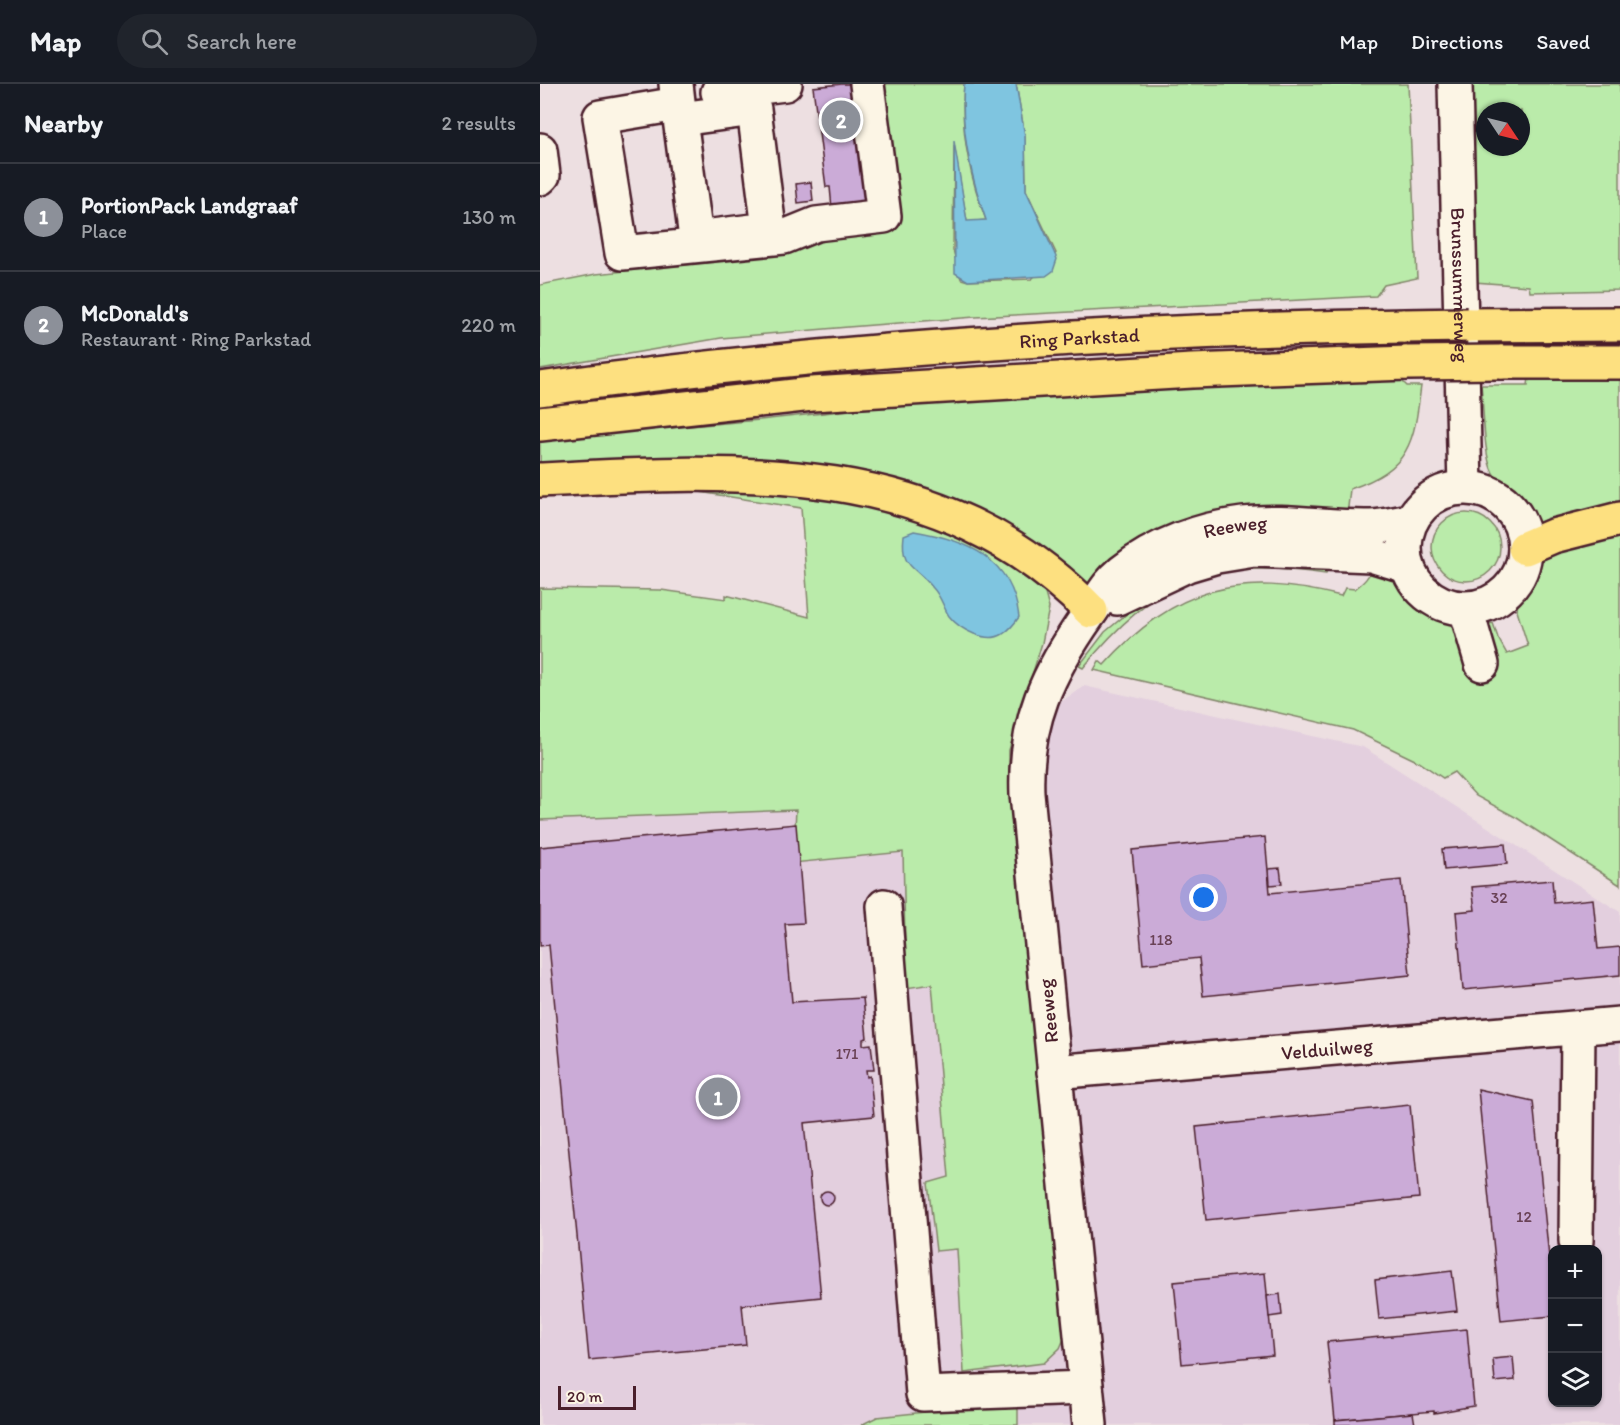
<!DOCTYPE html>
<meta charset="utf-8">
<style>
:root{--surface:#171b24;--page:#20242c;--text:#f1f3f6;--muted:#9ea1a6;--line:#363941;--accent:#8c9099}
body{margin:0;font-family:Itim,sans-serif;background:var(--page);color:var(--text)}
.controls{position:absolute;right:18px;bottom:18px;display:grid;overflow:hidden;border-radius:12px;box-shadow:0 2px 4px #0004}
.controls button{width:54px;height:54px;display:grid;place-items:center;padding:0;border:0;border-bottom:2px solid var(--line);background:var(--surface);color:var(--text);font:30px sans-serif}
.compass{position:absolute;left:936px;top:18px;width:54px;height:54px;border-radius:50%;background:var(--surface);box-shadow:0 2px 4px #0004;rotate:125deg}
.scale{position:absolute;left:18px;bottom:15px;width:78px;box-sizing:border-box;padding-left:6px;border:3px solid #4a1f2b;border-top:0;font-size:16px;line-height:21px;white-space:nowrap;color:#4a1f2b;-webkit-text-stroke:4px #fcf5e5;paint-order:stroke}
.you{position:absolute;left:664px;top:814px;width:21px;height:21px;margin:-15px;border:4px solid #fff;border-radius:50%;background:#1a73e8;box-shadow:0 0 0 9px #1a73e833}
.badge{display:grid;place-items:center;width:39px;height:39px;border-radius:50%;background:var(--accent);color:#fff;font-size:20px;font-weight:700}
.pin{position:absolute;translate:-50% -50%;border:3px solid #fff;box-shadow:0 2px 6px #0006}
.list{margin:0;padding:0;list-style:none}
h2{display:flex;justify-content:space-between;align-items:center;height:78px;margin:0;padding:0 24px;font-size:26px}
h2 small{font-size:20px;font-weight:400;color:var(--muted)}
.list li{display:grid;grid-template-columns:39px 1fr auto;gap:18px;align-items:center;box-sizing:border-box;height:108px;padding:0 24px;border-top:2px solid var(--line)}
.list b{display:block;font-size:22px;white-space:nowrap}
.list p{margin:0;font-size:20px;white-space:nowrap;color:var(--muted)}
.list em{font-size:20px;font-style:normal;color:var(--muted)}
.icon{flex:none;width:33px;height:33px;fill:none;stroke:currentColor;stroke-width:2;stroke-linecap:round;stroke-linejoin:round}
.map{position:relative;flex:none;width:1080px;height:1341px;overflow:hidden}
header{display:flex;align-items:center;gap:36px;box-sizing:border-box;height:84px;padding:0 30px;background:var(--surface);border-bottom:2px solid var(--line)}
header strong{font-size:28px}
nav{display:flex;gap:33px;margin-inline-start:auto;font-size:21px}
.search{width:420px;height:54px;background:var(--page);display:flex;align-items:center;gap:15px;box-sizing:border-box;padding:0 21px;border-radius:33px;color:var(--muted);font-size:22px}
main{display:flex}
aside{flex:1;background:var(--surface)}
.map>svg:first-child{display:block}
.built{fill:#e3cfde;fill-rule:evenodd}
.green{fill:#baebaa;stroke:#82856a;stroke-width:1.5;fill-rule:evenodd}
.water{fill:#7fc5e0;stroke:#6a8398;stroke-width:1.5}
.building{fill:#cbabd7;stroke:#4a1f2b;stroke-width:1.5}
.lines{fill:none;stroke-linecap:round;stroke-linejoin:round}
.minor-casing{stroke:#4a1f2b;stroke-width:38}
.highway-casing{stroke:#4a1f2b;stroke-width:38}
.minor{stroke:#fcf5e5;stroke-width:33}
.highway{stroke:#fde080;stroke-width:33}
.highway-bridge-casing{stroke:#4a1f2b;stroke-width:38;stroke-linecap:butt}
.highway-bridge{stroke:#fde080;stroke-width:33}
.labels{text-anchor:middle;stroke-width:6;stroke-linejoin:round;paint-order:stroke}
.number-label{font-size:16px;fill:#6a4256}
.street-label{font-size:20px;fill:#4a1f2b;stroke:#fcf5e5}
</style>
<header>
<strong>Map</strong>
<div class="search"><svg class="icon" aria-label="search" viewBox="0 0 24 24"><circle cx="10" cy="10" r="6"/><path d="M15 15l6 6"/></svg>Search here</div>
<nav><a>Map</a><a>Directions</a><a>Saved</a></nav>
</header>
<main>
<aside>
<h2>Nearby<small>2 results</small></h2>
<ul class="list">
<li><span class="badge">1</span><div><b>PortionPack Landgraaf</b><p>Place</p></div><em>130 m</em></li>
<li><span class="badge">2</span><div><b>McDonald's</b><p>Restaurant · Ring Parkstad</p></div><em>220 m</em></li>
</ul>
</aside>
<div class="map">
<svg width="1080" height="1341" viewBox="0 0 1080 1341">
<rect width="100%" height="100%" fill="#eddfe1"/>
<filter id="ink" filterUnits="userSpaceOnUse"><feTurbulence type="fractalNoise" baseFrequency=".0167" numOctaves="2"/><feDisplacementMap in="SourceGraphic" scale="12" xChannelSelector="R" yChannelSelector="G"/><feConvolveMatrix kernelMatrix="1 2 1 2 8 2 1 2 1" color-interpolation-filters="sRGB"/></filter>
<g filter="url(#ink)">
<!-- built -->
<path class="built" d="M 544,602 L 823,663 L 1080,828 L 1080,1341 L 0,1341 L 0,716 L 431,680 ZM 1012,1166 L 1058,1166 L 1058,1318 L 1012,1318 Z"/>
<!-- green -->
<g class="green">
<path d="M 330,0 L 424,0 C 420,46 430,94 446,136 L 427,138 L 414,61 L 413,166 L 421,195 L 428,197 L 492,195 L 516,169 L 486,106 L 485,52 L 476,0 L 868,0 L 877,194 L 844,201 L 836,212 L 435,233 L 308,243 L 181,254 L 0,285 L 0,201 L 56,190 L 182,177 L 212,160 L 337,142 Z"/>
<path d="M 931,0 L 1080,0 L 1080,206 L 990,208 L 989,202 L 934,198 ZM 945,27 L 981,27 L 981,63 L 945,63 Z"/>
<path d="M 1080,293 L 1080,426 L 994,445 C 986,420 966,410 953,389 C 943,370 944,325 941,301 L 988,301 L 989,294 Z"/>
<path d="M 860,295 L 867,302 L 881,302 C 874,359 870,385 810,405 L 807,432 L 599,464 L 547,503 L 416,424 L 0,388 L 0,355 L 220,336 L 402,316 L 625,302 Z"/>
<polygon points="121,402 273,404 426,449 503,502 509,524 502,559 469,666 469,705 524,1255 520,1264 504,1279 424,1289 417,1165 396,1167 388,1099 409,1093 392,900 366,904 363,768 253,779 256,726 0,736 0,504 121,506 186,515 186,511 269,533 261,424"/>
<circle cx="926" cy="463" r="34"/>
<path d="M 1080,444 L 1080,801 L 977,734 L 936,712 L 914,688 L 903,694 L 879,678 L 813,646 L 554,586 L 559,577 L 564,581 C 635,502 700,487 801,512 L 805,504 L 815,505 C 824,498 829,493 833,483 L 854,493 L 887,524 L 912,539 L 925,559 L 943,541 L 953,539 L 958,554 L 967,570 L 988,562 L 977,527 L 978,517 L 998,481 L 1009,470 Z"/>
<path d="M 684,481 L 787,485 L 786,490 C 672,474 616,494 543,584 L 539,582 L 565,548 L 606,514 Z"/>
<polygon points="463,1320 478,1320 478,1341 321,1341 337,1333"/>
</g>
<!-- water -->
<g class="water">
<path d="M 424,0 L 476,0 L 485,52 L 486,106 L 517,175 L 513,187 L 506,192 L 428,197 L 415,189 L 414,57 L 427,137 L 446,136 C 431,93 420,46 424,0 Z"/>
<path d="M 374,447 C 427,456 472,474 479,533 C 475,539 469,546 463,550 C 447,560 420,546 409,532 C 403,523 401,512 393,504 C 375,481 360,485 364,451 Z"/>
</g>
<!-- building -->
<g class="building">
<polygon points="302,0 319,0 334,119 292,124 290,103 286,103 273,3"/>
<polygon points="271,98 273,117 258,119 256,100"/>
<polygon points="256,740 264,839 245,840 252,918 323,914 327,954 323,955 323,961 331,960 334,986 326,986 327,993 330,992 334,1032 264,1039 281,1213 202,1221 206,1261 49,1276 9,861 0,862 0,763"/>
<polygon points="725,753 730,809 861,796 870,891 663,912 659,874 603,880 592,766"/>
<polygon points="965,760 967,780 904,786 902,765"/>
<polygon points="740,784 742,800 730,801 729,785"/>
<polygon points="1012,796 1014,819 1053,815 1058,865 1080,863 1080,891 923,906 916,828 935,826 932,803"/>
<polygon points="938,1005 993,1017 1010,1183 1012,1183 1012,1232 961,1237"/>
<polygon points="870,1021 879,1114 666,1136 656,1043"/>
<circle cx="287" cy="1114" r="7"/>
<polygon points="912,1187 917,1227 839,1235 835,1196"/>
<polygon points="725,1189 733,1271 642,1280 634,1198"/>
<polygon points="740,1210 742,1231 729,1233 727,1212"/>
<polygon points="927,1245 934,1322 894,1329 894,1327 795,1336 787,1258"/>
<polygon points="973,1273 975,1296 955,1298 953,1275"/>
<polygon points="873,1329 875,1341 795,1341 795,1336"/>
</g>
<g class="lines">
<!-- minor casing -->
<g class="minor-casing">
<g id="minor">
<polyline points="136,0 140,35 156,154 229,145 214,25 140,35"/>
<path id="s1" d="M 915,0 L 925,403"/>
<polyline points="178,8 245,0"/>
<polyline points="138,20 60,33 82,169 244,153 276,140 344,132 327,0"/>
<polyline points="0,66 3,91 0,94"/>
<circle cx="925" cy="464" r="60"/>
<polyline points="577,514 647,481 677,472 714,466 831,471 867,482"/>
<polyline points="926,525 942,580"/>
<polyline points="344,822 383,1310 546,1304"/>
<path id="s2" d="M 514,988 L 1080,940"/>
<polyline points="1036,1157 1038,944"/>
<path id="s3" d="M 550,1341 L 487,710 C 484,638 508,588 549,530 C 561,514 566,501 582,488 C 616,461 661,445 703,440 C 746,435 788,444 830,443 C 844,443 858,439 871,437"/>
</g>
</g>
<!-- highway casing -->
<g class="highway-casing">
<g id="highway">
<polyline points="927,241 1080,240"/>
<polyline points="960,278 1080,278"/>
<path id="s4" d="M 0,305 C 286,265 577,247 865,242"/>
<polyline points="0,340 272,310 652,287 867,279"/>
<path d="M 0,396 C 198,385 401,373 551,527"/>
<polyline points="985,464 1013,452 1080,435"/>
</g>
</g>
<!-- minor -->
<use href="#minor" class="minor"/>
<!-- highway -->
<use href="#highway" class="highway"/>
<!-- highway-bridge casing -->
<g class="highway-bridge-casing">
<g id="highway-bridge">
<polyline points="865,242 927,241"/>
<polyline points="867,279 960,278"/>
</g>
</g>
<!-- highway-bridge -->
<use href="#highway-bridge" class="highway-bridge"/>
</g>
</g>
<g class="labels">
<!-- number labels -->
<g class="number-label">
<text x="959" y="819">32</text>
<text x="621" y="861">118</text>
<text x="307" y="975">171</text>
<text x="984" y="1138">12</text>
</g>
<!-- street labels -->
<g class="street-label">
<text dy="7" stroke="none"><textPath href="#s1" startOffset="201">Brunssummerweg</textPath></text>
<text dy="7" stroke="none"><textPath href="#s4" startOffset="542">Ring Parkstad</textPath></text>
<text dy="7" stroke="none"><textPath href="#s3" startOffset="1006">Reeweg</textPath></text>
<text transform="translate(508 927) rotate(-96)" y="7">Reeweg</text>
<text dy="7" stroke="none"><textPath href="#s2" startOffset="274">Velduilweg</textPath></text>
</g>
</g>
</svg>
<div class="controls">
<button>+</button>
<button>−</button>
<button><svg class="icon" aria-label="layers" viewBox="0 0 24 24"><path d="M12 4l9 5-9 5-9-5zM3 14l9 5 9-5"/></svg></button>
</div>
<svg class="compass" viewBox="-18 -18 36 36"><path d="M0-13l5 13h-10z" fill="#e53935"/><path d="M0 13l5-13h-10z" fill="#9ea1a6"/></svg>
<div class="scale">20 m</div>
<div class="you"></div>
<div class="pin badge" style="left:178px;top:1013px">1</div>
<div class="pin badge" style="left:301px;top:36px">2</div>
</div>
</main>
